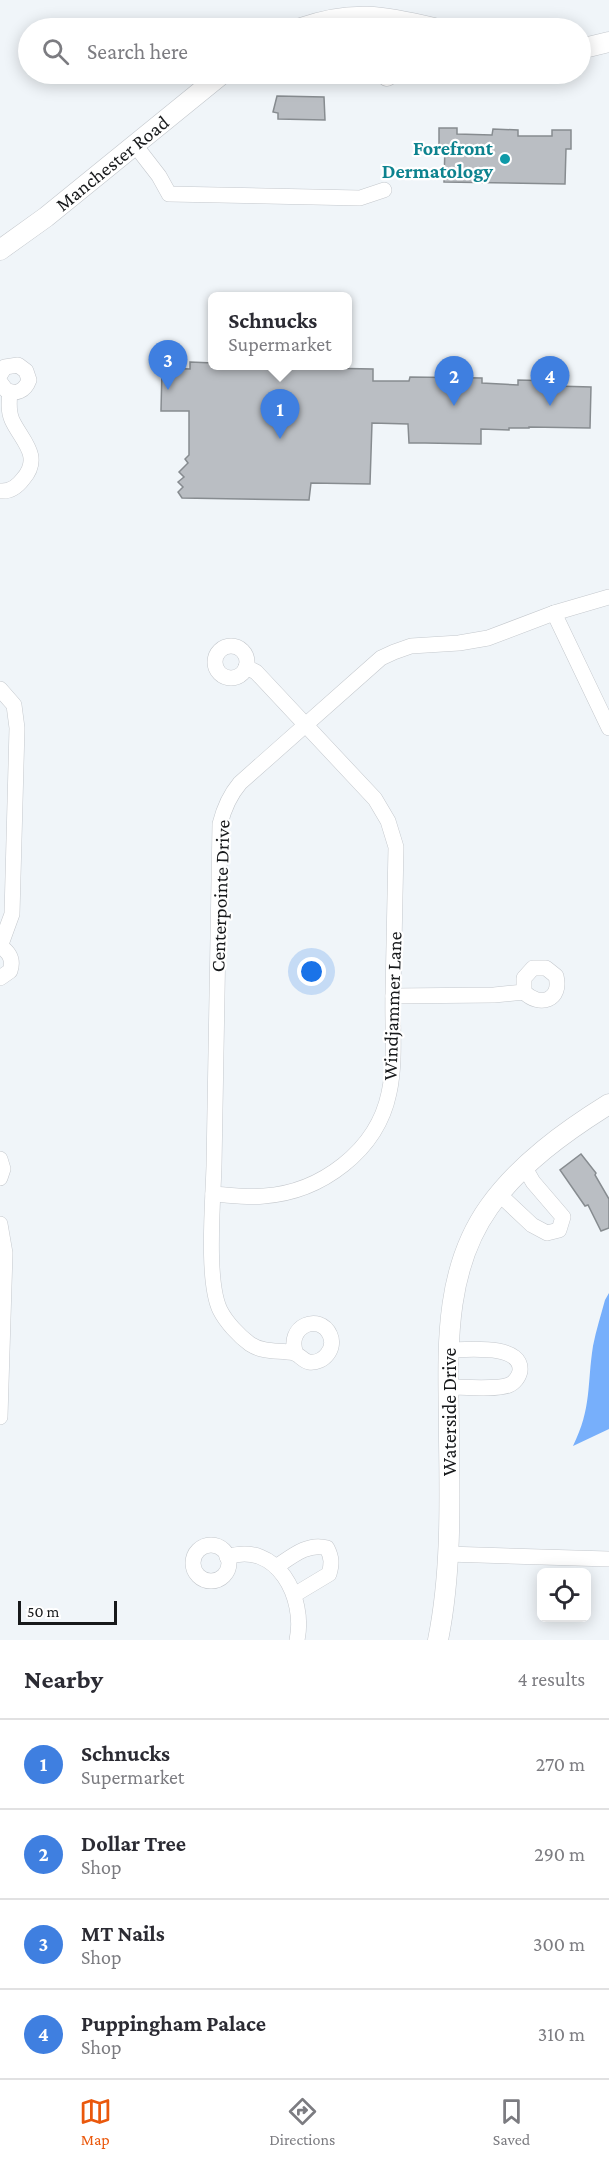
<!DOCTYPE html>
<style>
:root{--surface:#fff;--page:#f7f7f7;--text:#2b2b33;--muted:#7c7c81;--line:#e1e1e2;--accent:#ea580c}
body{margin:0;font-family:"Crimson Pro",serif;background:var(--page);color:var(--text)}
.controls{position:absolute;right:18px;bottom:18px;display:grid;overflow:hidden;border-radius:9px;box-shadow:0 3px 15px #0003}
.controls button{width:54px;height:54px;display:grid;place-items:center;padding:0;border:0;border-bottom:2px solid var(--line);background:var(--surface);color:var(--text);font:30px sans-serif}
.scale{position:absolute;left:18px;bottom:15px;width:99px;box-sizing:border-box;padding-left:6px;border:3px solid #17191b;border-top:0;font-size:16px;line-height:21px;white-space:nowrap;color:#17191b;-webkit-text-stroke:4px #fff;paint-order:stroke}
.you{position:absolute;left:312px;top:972px;width:21px;height:21px;margin:-15px;border:4px solid #fff;border-radius:50%;background:#1a73e8;box-shadow:0 0 0 9px #1a73e833}
.badge{display:grid;place-items:center;width:39px;height:39px;border-radius:50%;background:var(--accent);color:#fff;font-size:20px;font-weight:700}
.pin{position:absolute;translate:-50% -50px;filter:drop-shadow(0 2px 3px #0008)}
.pin::after{content:'';position:absolute;top:32px;width:21px;height:18px;background:inherit;clip-path:polygon(0 0,100% 0,50% 100%)}
.popup{position:absolute;left:208px;top:292px;width:144px;height:78px;box-sizing:border-box;display:grid;place-content:center;border-radius:9px;background:var(--surface);filter:drop-shadow(0 2px 4px #0005);font-size:20px;white-space:nowrap;color:var(--muted)}
.popup b{font-size:22px;color:var(--text)}
.popup::after{content:'';position:absolute;left:50%;top:100%;margin-left:-12px;border:12px solid transparent;border-top-color:var(--surface)}
.list{margin:0;padding:0;list-style:none}
h2{display:flex;justify-content:space-between;align-items:center;height:78px;margin:0;padding:0 24px;font-size:26px}
h2 small{font-size:20px;font-weight:400;color:var(--muted)}
.list li{display:grid;grid-template-columns:39px 1fr auto;gap:18px;align-items:center;box-sizing:border-box;height:90px;padding:0 24px;border-top:2px solid var(--line)}
.list b{display:block;font-size:22px;white-space:nowrap}
.list p{margin:0;font-size:20px;white-space:nowrap;color:var(--muted)}
.list em{font-size:20px;font-style:normal;color:var(--muted)}
.icon{flex:none;width:33px;height:33px;fill:none;stroke:currentColor;stroke-width:2;stroke-linecap:round;stroke-linejoin:round}
.map{position:relative;flex:none;width:609px;height:1640px;overflow:hidden}
.search{position:absolute;background:var(--surface);box-shadow:0 3px 15px #0003;left:18px;right:18px;top:18px;height:66px;display:flex;align-items:center;gap:15px;box-sizing:border-box;padding:0 21px;border-radius:33px;color:var(--muted);font-size:22px}
.sheet{height:438px;background:var(--surface)}
nav{display:flex;justify-content:space-around;align-items:center;box-sizing:border-box;height:84px;border-top:2px solid var(--line);background:var(--surface);font-size:16px;color:var(--muted)}
nav a{display:grid;justify-items:center;gap:3px}
nav .on{color:var(--accent)}
.map>svg:first-child{display:block}
.water{fill:#77affb}
.building{fill:#babec3;stroke:#878c90;stroke-width:1.5}
.lines{fill:none;stroke-linecap:round;stroke-linejoin:round}
.minor-casing{stroke:#c4c8cd;stroke-width:16}
.tertiary-casing{stroke:#c4c8cd;stroke-width:21}
.minor{stroke:#fff;stroke-width:15}
.tertiary{stroke:#fff;stroke-width:20}
.culture-dot{fill:#0f9aa8;stroke:#fff;stroke-width:2}
.labels{text-anchor:middle;stroke-width:4.5;stroke-linejoin:round;paint-order:stroke}
.culture-label{font-size:20px;font-weight:bold;fill:#0d838f;stroke:#fff;text-anchor:end}
.street-label{font-size:20px;fill:#17191b;stroke:#fff}
</style>
<div class="map">
<svg width="609" height="1640" viewBox="0 0 609 1640">
<rect width="100%" height="100%" fill="#f0f5f9"/>
<!-- water -->
<path class="water" d="M 609,1293 L 609,1429 L 573,1446 C 592,1408 587,1384 593,1346 C 596,1330 601,1315 605,1300 Z"/>
<!-- building -->
<g class="building">
<polygon points="277,96 324,97 325,120 278,119 278,113 273,112"/>
<polygon points="439,128 457,128 457,134 492,135 493,129 518,130 518,136 552,136 552,130 571,130 571,149 566,149 565,184 444,182 445,146 439,146"/>
<polygon points="190,362 213,363 213,366 373,369 373,381 409,381 410,377 482,378 482,383 518,385 518,380 555,381 555,386 591,387 590,428 529,427 529,428 509,428 509,430 481,429 481,444 425,443 409,443 408,424 372,423 370,484 311,483 309,500 182,498 178,492 183,487 178,482 184,477 179,472 188,463 185,459 189,455 189,411 161,411 162,368 190,369"/>
<polygon points="581,1154 596,1173 595,1175 609,1199 609,1228 601,1231 588,1205 585,1206 560,1170"/>
</g>
<g class="lines">
<!-- minor casing -->
<g class="minor-casing">
<g id="minor">
<polyline points="135,145 159,176 169,194 360,198 384,190"/>
<path d="M 0,375 L 5,367 L 18,365 L 26,371 L 29,380 C 25,391 16,395 6,390 L 0,382"/>
<path d="M 0,491 C 10,492 17,487 23,479 C 43,456 21,440 12,420 C 8,411 9,401 10,392"/>
<polyline points="554,613 609,728"/>
<circle cx="231" cy="662" r="16"/>
<polyline points="0,689 14,705 17,728 12,914 0,947"/>
<path d="M 0,946 C 9,952 14,959 10,971 L 0,978"/>
<path d="M 393,996 L 494,995 L 524,992 C 540,1008 562,1000 556,976 L 546,968 L 533,968 L 524,978 L 524,992"/>
<polyline points="0,1159 3,1169 0,1178"/>
<path d="M 213,1194 C 230,1195 247,1198 264,1196 C 321,1192 377,1151 389,1093 C 396,1061 392,1026 393,993 C 394,944 395,895 396,847 L 388,821 L 375,799 L 256,672 L 246,667"/>
<polyline points="499,1194 532,1225 547,1233 559,1230 563,1217 533,1182 525,1168"/>
<polyline points="0,1224 5,1253 0,1417"/>
<path d="M 448,1350 C 465,1350 523,1343 520,1371 C 519,1377 514,1383 509,1385 C 497,1390 462,1387 448,1387"/>
<path d="M 296,1354 C 285,1326 320,1312 330,1335 C 336,1348 324,1364 309,1362 C 303,1361 300,1355 294,1353 C 278,1350 264,1353 250,1344 C 239,1336 226,1322 220,1310 C 206,1281 213,1201 214,1166 C 216,1052 218,938 220,824 C 224,808 229,796 240,783 L 381,658 L 394,652 L 411,646 L 459,643 L 488,638 L 554,613 L 609,597"/>
<circle cx="211" cy="1563" r="18"/>
<polyline points="447,1554 609,1559"/>
<path d="M 227,1557 C 277,1540 306,1598 297,1640"/>
<path d="M 276,1567 C 291,1557 308,1542 327,1548 C 332,1558 332,1564 329,1574 L 294,1595"/>
</g>
</g>
<!-- tertiary casing -->
<g class="tertiary-casing">
<g id="tertiary">
<path d="M 301,28 C 351,10 384,16 434,28"/>
<polyline points="580,49 609,42"/>
<polyline points="385,74 387,76 390,74"/>
<polyline points="0,250 46,217 222,74"/>
<path d="M 438,1640 C 451,1576 450,1506 449,1440 C 449,1361 440,1276 489,1207 C 520,1164 564,1132 609,1104"/>
</g>
</g>
<!-- minor -->
<use href="#minor" class="minor"/>
<!-- tertiary -->
<use href="#tertiary" class="tertiary"/>
</g>
<!-- markers -->
<circle class="culture-dot" cx="505" cy="159" r="6"/>
<g class="labels">
<!-- culture labels -->
<g class="culture-label">
<text x="493" y="155">Forefront<tspan x="493" dy="23">Dermatology</tspan></text>
</g>
<!-- street labels -->
<g class="street-label">
<text transform="translate(112 163) rotate(-39)" y="7">Manchester Road</text>
<text transform="translate(220 896) rotate(-88)" y="7">Centerpointe Drive</text>
<text transform="translate(392 1006) rotate(-88)" y="7">Windjammer Lane</text>
<text transform="translate(449 1412) rotate(-90)" y="7">Waterside Drive</text>
</g>
</g>
</svg>
<div class="controls">
<button><svg class="icon" aria-label="locate" viewBox="0 0 24 24"><circle cx="12" cy="12" r="6"/><path d="M12 2v4M12 18v4M2 12h4M18 12h4"/></svg></button>
</div>
<div class="scale">50 m</div>
<div class="you"></div>
<div class="pin badge" style="left:280px;top:439px;background:#3f7fe0">1</div>
<div class="popup"><b>Schnucks</b>Supermarket</div>
<div class="pin badge" style="left:454px;top:406px;background:#3f7fe0">2</div>
<div class="pin badge" style="left:168px;top:390px;background:#3f7fe0">3</div>
<div class="pin badge" style="left:550px;top:406px;background:#3f7fe0">4</div>
<div class="search"><svg class="icon" aria-label="search" viewBox="0 0 24 24"><circle cx="10" cy="10" r="6"/><path d="M15 15l6 6"/></svg>Search here</div>
</div>
<section class="sheet">
<h2>Nearby<small>4 results</small></h2>
<ul class="list">
<li><span class="badge" style="background:#3f7fe0">1</span><div><b>Schnucks</b><p>Supermarket</p></div><em>270 m</em></li>
<li><span class="badge" style="background:#3f7fe0">2</span><div><b>Dollar Tree</b><p>Shop</p></div><em>290 m</em></li>
<li><span class="badge" style="background:#3f7fe0">3</span><div><b>MT Nails</b><p>Shop</p></div><em>300 m</em></li>
<li><span class="badge" style="background:#3f7fe0">4</span><div><b>Puppingham Palace</b><p>Shop</p></div><em>310 m</em></li>
</ul>
</section>
<nav>
<a class="on"><svg class="icon" aria-label="map" viewBox="0 0 24 24"><path d="M3 6l6-2 6 2 6-2v14l-6 2-6-2-6 2zM9 4v14M15 6v14"/></svg>Map</a>
<a><svg class="icon" aria-label="directions" viewBox="0 0 24 24"><path d="M12 3l9 9-9 9-9-9zM9 14v-3h6M13 9l2 2-2 2"/></svg>Directions</a>
<a><svg class="icon" aria-label="saved" viewBox="0 0 24 24"><path d="M7 4h10v16l-5-4-5 4z"/></svg>Saved</a>
</nav>
